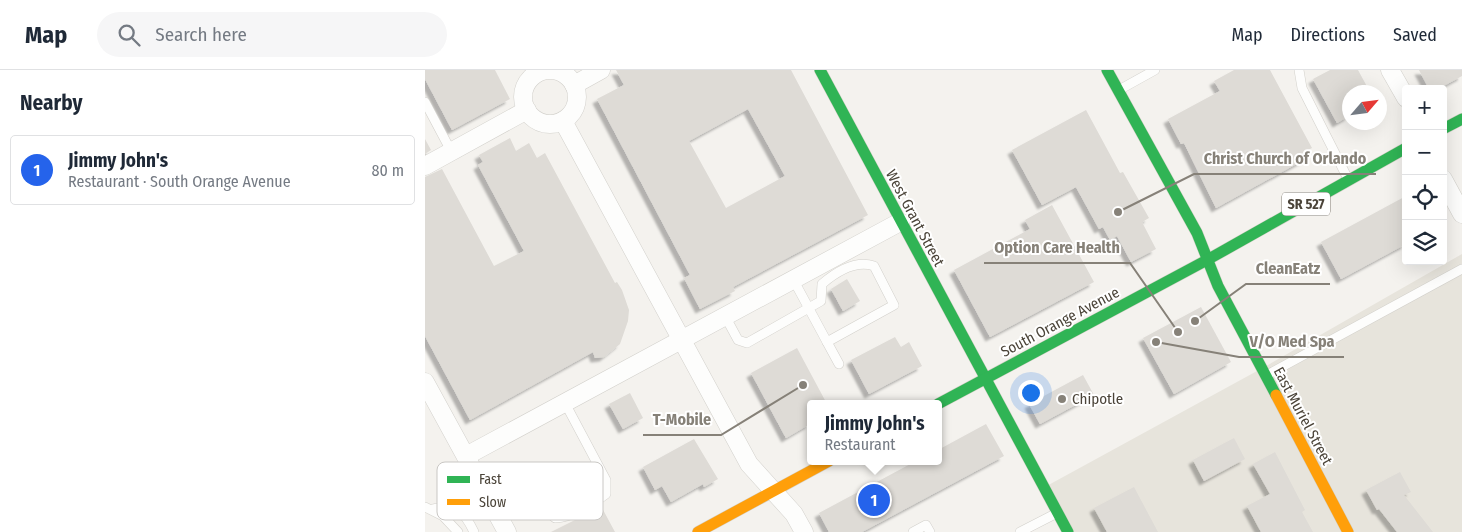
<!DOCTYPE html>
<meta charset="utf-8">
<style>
:root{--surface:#fff;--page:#f6f6f7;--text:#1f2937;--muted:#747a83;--line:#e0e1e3;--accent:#2563eb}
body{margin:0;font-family:"Fira Sans Condensed",sans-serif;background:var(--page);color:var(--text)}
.controls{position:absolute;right:15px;top:15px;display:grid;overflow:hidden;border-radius:5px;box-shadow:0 5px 20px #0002}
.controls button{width:45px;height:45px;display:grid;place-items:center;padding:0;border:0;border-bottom:1px solid var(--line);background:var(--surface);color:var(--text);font:25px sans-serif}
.compass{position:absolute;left:917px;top:15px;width:45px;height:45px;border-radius:50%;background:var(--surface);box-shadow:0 5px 20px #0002;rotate:62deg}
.you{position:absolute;left:605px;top:322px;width:18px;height:18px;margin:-12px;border:4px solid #fff;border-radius:50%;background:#1a73e8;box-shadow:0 0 0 8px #1a73e833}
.badge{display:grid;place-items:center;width:32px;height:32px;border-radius:50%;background:var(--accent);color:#fff;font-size:16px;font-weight:700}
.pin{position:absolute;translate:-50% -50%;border:2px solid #fff;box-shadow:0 1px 5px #0006}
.popup{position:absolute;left:382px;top:330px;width:135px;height:65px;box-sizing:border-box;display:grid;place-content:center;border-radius:5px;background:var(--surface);filter:drop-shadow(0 1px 4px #0005);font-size:16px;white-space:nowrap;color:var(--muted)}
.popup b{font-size:19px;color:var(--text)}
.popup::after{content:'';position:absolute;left:50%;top:100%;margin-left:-10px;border:10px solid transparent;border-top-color:var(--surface)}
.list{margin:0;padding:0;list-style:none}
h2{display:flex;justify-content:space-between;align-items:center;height:65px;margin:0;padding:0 20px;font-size:21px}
h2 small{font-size:16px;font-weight:400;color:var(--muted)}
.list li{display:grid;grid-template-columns:32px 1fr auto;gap:15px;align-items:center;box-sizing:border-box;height:70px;margin:0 10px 10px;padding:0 10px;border:1px solid var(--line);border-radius:5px}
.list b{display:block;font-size:19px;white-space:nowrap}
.list p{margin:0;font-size:16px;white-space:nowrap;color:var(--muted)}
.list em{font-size:16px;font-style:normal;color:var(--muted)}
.icon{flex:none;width:28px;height:28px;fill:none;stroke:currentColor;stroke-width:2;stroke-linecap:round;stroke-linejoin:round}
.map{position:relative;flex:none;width:1037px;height:462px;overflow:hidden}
header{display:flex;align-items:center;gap:30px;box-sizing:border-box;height:70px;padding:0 25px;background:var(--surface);border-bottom:1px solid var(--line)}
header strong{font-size:24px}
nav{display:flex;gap:28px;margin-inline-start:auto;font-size:18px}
.search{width:350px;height:45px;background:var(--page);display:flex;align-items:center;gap:12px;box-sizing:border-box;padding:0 18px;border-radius:28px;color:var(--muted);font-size:19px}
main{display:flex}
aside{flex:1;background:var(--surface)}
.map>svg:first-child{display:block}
.residential{fill:#e7e4dc}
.building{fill:#dedbd6;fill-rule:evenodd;filter:url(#shadow)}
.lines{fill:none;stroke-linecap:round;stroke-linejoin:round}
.lane-casing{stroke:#d2d0cb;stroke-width:10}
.street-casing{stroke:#d2d0cb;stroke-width:19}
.fast-casing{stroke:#d3cfc5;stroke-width:12}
.slow-casing{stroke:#d3cfc5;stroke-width:12}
.lane{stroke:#fdfdfc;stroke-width:9}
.street{stroke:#fdfdfc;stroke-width:18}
.fast{stroke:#30b455;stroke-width:11}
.slow{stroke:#ff9f0a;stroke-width:11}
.poi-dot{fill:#868178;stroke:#fff;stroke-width:2}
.labels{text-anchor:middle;stroke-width:4;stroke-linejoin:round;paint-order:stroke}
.shield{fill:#fff;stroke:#817c74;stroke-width:1}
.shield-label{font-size:14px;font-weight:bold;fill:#4b4439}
.street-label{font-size:15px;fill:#4b4439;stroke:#fff}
.poi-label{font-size:15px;fill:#4b4439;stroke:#fff;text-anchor:start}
.key{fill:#fff;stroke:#c9c7c4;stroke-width:1}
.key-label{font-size:14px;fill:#4b4439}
.leader{fill:none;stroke:#868178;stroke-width:2}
.callout-dot{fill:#868178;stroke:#fff;stroke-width:2}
.callout-label{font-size:16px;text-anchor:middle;font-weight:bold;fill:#868178;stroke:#fff;stroke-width:4;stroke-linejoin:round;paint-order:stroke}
</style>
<header>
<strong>Map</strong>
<div class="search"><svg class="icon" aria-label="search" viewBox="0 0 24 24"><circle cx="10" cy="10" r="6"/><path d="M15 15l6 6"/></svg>Search here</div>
<nav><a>Map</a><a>Directions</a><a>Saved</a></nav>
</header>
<main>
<aside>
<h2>Nearby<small></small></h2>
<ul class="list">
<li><span class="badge">1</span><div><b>Jimmy John's</b><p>Restaurant · South Orange Avenue</p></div><em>80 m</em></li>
</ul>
</aside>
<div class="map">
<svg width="1037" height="462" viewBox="0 0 1037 462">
<defs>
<filter id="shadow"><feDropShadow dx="-4.5" dy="4.5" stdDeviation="1" flood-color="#0004"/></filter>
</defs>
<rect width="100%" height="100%" fill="#f4f2ee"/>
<!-- residential -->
<polygon class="residential" points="1037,184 1037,462 640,462 618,418 843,295"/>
<!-- building -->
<g class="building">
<polygon points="0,0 70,0 85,29 27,60 0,9"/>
<path d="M 191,0 L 366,0 L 443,145 L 308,217 L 310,221 L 275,239 L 259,208 L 265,205 L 172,29 L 199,15 ZM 323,39 L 360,106 L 301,138 L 264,71 Z"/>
<polygon points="809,0 845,0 887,78 881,81 884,87 791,138 759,73 756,74 743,49 795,21 789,11"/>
<polygon points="905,0 933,0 945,22 924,22 924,46 912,53 888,9"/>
<polygon points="994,0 1037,0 1037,6 1013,19 1004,19"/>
<polygon points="661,40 695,103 698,102 724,148 717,152 731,179 706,192 692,166 685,170 678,157 674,159 651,117 617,135 587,80"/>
<polygon points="85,68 91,81 104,73 112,88 120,83 190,213 192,212 197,220 204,240 203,251 195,274 179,287 170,288 168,282 45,350 0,266 0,107 17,99 69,196 99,181 53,95 58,92 54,85"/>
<polygon points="0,69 6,80 0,84"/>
<polygon points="981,126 981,174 916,209 896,172"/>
<polygon points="627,135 669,212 565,267 529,200 605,159 600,150"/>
<polygon points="422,209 435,231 418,241 406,219"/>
<polygon points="776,237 806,292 749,324 718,268"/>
<polygon points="470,267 476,277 484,272 497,296 444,324 426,290"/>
<polygon points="372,278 402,334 385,334 385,354 361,368 326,303"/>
<polygon points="658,305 669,325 615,354 604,334"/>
<polygon points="205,323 218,348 198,359 184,334"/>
<polygon points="561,354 579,386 437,462 404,462 394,443 491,391 513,391 513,380"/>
<polygon points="809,368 820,389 779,411 768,390"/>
<polygon points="269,369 293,409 279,417 278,414 246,432 237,416 230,420 218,397"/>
<polygon points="850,382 880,440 877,442 888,462 836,462 822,436 845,424 828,394"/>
<polygon points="975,402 986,422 979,425 1008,462 972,462 954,439 952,440 941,420"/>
<polygon points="709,417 733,462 682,462 669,438"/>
<polygon points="176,436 190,462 126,462 160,445"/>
</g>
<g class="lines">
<!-- lane casing -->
<g class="lane-casing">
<g id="lane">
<polyline points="874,0 877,18 922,107"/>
<polyline points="694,20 730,0"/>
<polyline points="0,32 26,81"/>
<path d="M 300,246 L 313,270 L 322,273 L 396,231 L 397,214 C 411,202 431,190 449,196 L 469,235 L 402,272 L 368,209"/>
<polyline points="402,272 414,294"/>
<polyline points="842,305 1037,199"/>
<path d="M 116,424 L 120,439 L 130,448 C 149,447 166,435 181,424 L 181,410 L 140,333"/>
<polyline points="0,437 18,446 33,462"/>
<path d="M 7,439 C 31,433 39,441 49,462"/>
<polyline points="488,462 501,455 505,462"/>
<polyline points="595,462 632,443"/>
</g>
</g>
<!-- street casing -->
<g class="street-casing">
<g id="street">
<polyline points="965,0 981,28"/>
<circle cx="125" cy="27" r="27"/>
<polyline points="149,15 176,0"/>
<polyline points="138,51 324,394 369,444 379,462"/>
<polyline points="0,96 102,40"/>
<polyline points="1018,109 1037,144"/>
<polyline points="0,312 82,462"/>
<polyline points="41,386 475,152"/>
</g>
</g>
<!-- fast casing -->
<g class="fast-casing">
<g id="fast">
<polyline points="395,0 643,462"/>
<polyline points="682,0 772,163 793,216 851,325"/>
<polyline points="1018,59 1037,49"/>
<polyline points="513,334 782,190 981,78"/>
</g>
</g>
<!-- slow casing -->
<g class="slow-casing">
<g id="slow">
<polyline points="851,325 923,462"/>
<polyline points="273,462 404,391"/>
</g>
</g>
<!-- lane -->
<use href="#lane" class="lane"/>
<!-- street -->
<use href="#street" class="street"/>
<!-- fast -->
<use href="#fast" class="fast"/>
<!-- slow -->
<use href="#slow" class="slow"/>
</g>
<!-- markers -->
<circle class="poi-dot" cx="637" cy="329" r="5"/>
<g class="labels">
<!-- shield labels -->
<rect class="shield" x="857" y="122.5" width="48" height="23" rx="4"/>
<g class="shield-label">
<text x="881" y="139">SR 527</text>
</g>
<!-- street labels -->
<g class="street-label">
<text transform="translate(490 148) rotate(62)" y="5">West Grant Street</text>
<text transform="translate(635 252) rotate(-28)" y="5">South Orange Avenue</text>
<text transform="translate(878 346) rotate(62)" y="5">East Muriel Street</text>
</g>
<!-- poi labels -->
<g class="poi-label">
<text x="647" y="334">Chipotle</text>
</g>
</g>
<!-- legend -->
<rect x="12" y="392" width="166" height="58" rx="8" class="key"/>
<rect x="22" y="406" width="23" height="7" fill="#30b455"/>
<rect x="22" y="429" width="23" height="6" fill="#ff9f0a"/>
<g class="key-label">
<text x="54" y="414">Fast</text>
<text x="54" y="437">Slow</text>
</g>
<!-- callouts -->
<path class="leader" d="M693 142L769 104H951M753 262L705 193H559M770 251L821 214H905M731 272L814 287H919M378 315L296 365H218"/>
<g class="callout-dot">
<circle cx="693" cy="142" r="5"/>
<circle cx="753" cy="262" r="5"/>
<circle cx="770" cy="251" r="5"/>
<circle cx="731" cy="272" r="5"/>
<circle cx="378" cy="315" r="5"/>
</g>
<g class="callout-label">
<text x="860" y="94">Christ Church of Orlando</text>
<text x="632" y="183">Option Care Health</text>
<text x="863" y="204">CleanEatz</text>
<text x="867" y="277">V/O Med Spa</text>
<text x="257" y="355">T-Mobile</text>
</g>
</svg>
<div class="controls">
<button>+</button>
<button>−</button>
<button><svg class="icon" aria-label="locate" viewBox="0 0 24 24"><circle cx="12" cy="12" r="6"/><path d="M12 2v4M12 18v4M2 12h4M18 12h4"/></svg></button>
<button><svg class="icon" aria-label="layers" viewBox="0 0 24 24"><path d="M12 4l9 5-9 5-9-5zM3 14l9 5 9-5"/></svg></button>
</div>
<svg class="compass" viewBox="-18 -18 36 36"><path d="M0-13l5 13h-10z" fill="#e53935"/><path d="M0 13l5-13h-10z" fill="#747a83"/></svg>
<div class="you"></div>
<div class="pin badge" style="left:449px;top:430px">1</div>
<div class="popup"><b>Jimmy John's</b>Restaurant</div>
</div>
</main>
